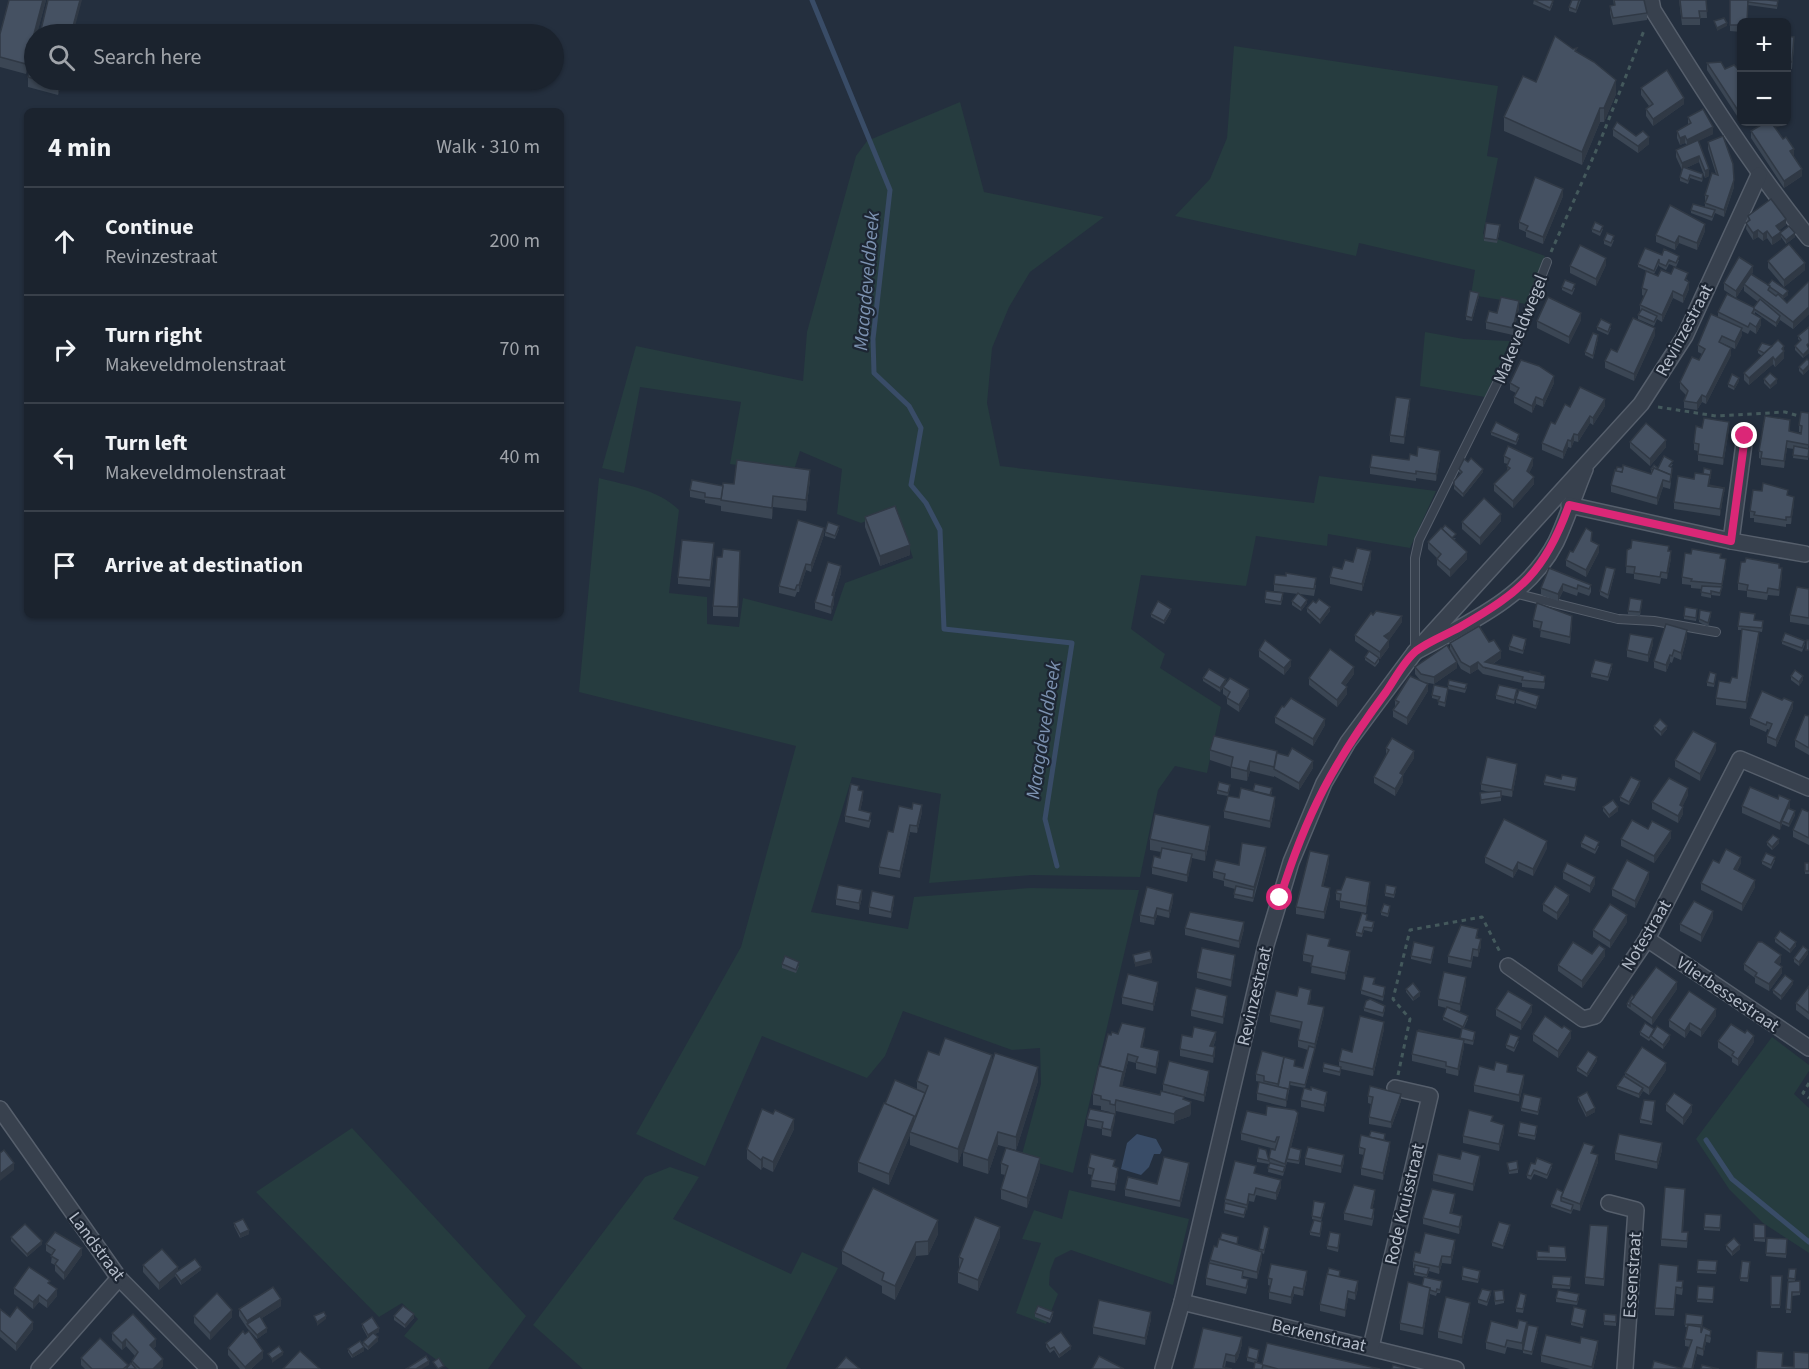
<!DOCTYPE html>
<meta charset="utf-8">
<style>
:root{--surface:#1b232e;--page:#282f3a;--text:#f1f3f6;--muted:#a0a4aa;--line:#39404a}
body{margin:0;font-family:"Source Sans 3",sans-serif;background:var(--page);color:var(--text)}
.controls{position:absolute;right:18px;top:18px;display:grid;overflow:hidden;border-radius:9px;box-shadow:0 2px 4px #0004}
.controls button{width:54px;height:54px;display:grid;place-items:center;padding:0;border:0;border-bottom:2px solid var(--line);background:var(--surface);color:var(--text);font:30px sans-serif}
.stop{position:absolute;width:18px;height:18px;margin:-14px;border:4px solid #db2777;border-radius:50%;background:#fff}
.stop.end{background:#db2777;border-color:#fff;box-shadow:0 2px 6px #0008}
.list{margin:0;padding:0;list-style:none}
h2{display:flex;justify-content:space-between;align-items:center;height:78px;margin:0;padding:0 24px;font-size:26px}
h2 small{font-size:20px;font-weight:400;color:var(--muted)}
.list li{display:grid;grid-template-columns:39px 1fr auto;gap:18px;align-items:center;box-sizing:border-box;height:108px;padding:0 24px;border-top:2px solid var(--line)}
.list b{display:block;font-size:22px;white-space:nowrap}
.list p{margin:0;font-size:20px;white-space:nowrap;color:var(--muted)}
.list em{font-size:20px;font-style:normal;color:var(--muted)}
.icon{flex:none;width:33px;height:33px;fill:none;stroke:currentColor;stroke-width:2;stroke-linecap:round;stroke-linejoin:round}
.map{position:relative;flex:none;width:1809px;height:1369px;overflow:hidden}
.search{position:absolute;background:var(--surface);box-shadow:0 2px 4px #0004;left:24px;top:24px;width:540px;height:66px;display:flex;align-items:center;gap:15px;box-sizing:border-box;padding:0 21px;border-radius:33px;color:var(--muted);font-size:22px}
.panel{position:absolute;background:var(--surface);box-shadow:0 2px 4px #0004;left:24px;top:108px;width:540px;height:510px;border-radius:9px}
.map>svg:first-child{display:block}
.green{fill:#263c3f}
.water{fill:#394c67}
.lines{fill:none;stroke-linecap:round;stroke-linejoin:round}
.stream{stroke:#394c67;stroke-width:5}
.lane-casing{stroke:#565f6c;stroke-width:10}
.street-casing{stroke:#565f6c;stroke-width:18}
.path{stroke:#44595c;stroke-width:3;stroke-dasharray:4.5 4.5;stroke-linecap:butt}
.lane{stroke:#38414e;stroke-width:8}
.street{stroke:#38414e;stroke-width:15}
.wall{fill:#3b4654}
.shaded-wall{fill:#303945}
.building{fill:#455162;stroke:#303945;stroke-width:1.5}
.route{stroke:#db2777;stroke-width:8}
.labels{text-anchor:middle;stroke-width:4.5;stroke-linejoin:round;paint-order:stroke}
.street-label{font-size:18px;fill:#b4bcc9;stroke:#1d2633}
.water-label{font-size:20px;font-style:italic;fill:#7c92b1;stroke:#1d2633}
</style>
<div class="map">
<svg width="1809" height="1369" viewBox="0 0 1809 1369">
<rect width="100%" height="100%" fill="#242f3e"/>
<!-- green -->
<g class="green">
<polygon points="1234,46 1498,86 1487,156 1498,158 1483,234 1545,256 1526,304 1471,295 1475,270 1359,243 1356,256 1175,216 1210,179 1227,138"/>
<path d="M 960,102 L 984,192 L 1104,217 L 1030,272 L 1009,307 L 992,348 L 987,403 L 1000,466 L 1314,503 L 1319,476 L 1436,491 L 1410,548 L 1328,534 L 1327,546 L 1256,536 L 1246,586 L 1141,575 L 1131,629 L 1165,654 L 1160,668 L 1221,707 L 1207,773 L 1175,766 L 1158,790 L 1140,877 L 1032,875 L 929,883 L 941,794 L 852,777 L 811,912 L 908,929 L 914,897 L 1030,888 L 1139,890 L 1073,1173 L 1021,1158 L 1041,1084 L 1040,1048 L 1012,1050 L 903,1011 L 885,1056 L 867,1078 L 762,1036 L 705,1166 L 636,1134 L 741,947 L 796,746 L 579,692 L 599,478 C 628,486 658,489 679,510 L 669,593 L 707,597 L 707,624 L 739,627 L 743,598 L 832,621 L 845,583 L 913,558 L 897,510 L 861,523 L 837,514 L 842,469 L 800,451 L 793,473 L 730,464 L 741,402 L 640,387 L 624,473 L 602,468 L 636,346 L 803,381 L 807,332 L 856,156 L 867,141 Z"/>
<polygon points="1425,332 1464,339 1510,341 1485,397 1420,386"/>
<polygon points="1772,1037 1809,1065 1809,1071 1794,1094 1809,1108 1809,1253 1763,1223 1729,1189 1696,1139"/>
<polygon points="352,1128 526,1316 488,1369 449,1369 404,1336 418,1319 402,1303 379,1317 256,1192"/>
<polygon points="670,1167 699,1177 673,1219 791,1274 802,1252 838,1268 786,1369 583,1369 533,1325 645,1177"/>
<polygon points="1069,1190 1189,1219 1173,1285 1071,1250 1055,1258 1050,1271 1049,1285 1058,1294 1046,1324 1016,1313 1041,1243 1022,1239 1034,1210 1062,1219"/>
</g>
<!-- water -->
<polygon class="water" points="1137,1134 1156,1139 1162,1150 1160,1154 1154,1154 1149,1167 1141,1175 1121,1169 1127,1143"/>
<g class="lines">
<!-- stream -->
<g class="stream">
<polyline points="812,0 890,190 873,339 874,373 909,406 921,428 911,485 926,503 940,530 944,629 1072,643 1045,819 1057,866"/>
<polyline points="1706,1140 1732,1179 1809,1242"/>
</g>
<!-- lane casing -->
<g class="lane-casing">
<g id="lane">
<polyline points="1514,593 1618,619 1654,621 1716,632"/>
<polyline points="1415,649 1415,558 1419,540 1511,355 1547,262"/>
</g>
</g>
<!-- street casing -->
<g class="street-casing">
<g id="street">
<path d="M 1651,0 L 1653,10 C 1703,90 1750,164 1809,238"/>
<path d="M 1585,469 C 1575,493 1567,519 1556,542 C 1527,598 1468,623 1415,652 L 1641,404 L 1685,336 L 1759,175"/>
<polyline points="1569,505 1731,541 1805,554"/>
<polyline points="1731,541 1745,436"/>
<polyline points="1647,939 1809,1048"/>
<polyline points="1508,966 1583,1019 1595,1016 1647,939 1740,759 1809,788"/>
<polyline points="0,1109 119,1278 209,1369"/>
<polyline points="1609,1203 1636,1210 1625,1369"/>
<polyline points="1182,1302 1456,1369"/>
<polyline points="1371,1347 1430,1096 1395,1088"/>
<polyline points="39,1369 119,1278"/>
<polyline points="1163,1369 1182,1302 1266,945 1291,862 1324,783 1348,742 1415,652"/>
</g>
</g>
<!-- path -->
<g class="path">
<polyline points="1551,252 1599,144 1645,28"/>
<polyline points="1658,407 1716,416 1785,412 1809,419"/>
<polyline points="1398,1075 1410,1019 1393,999 1410,930 1482,917 1501,954"/>
<polyline points="1809,1083 1803,1093 1809,1098"/>
</g>
<!-- lane -->
<use href="#lane" class="lane"/>
<!-- street -->
<use href="#street" class="street"/>
</g>
<!-- wall -->
<g class="wall">
<polygon points="46,0 26,74 0,67 0,34"/>
<polygon points="1534,0 1553,4 1550,11 1533,4"/>
<polygon points="1581,0 1576,13 1569,11 1569,7"/>
<polygon points="1613,0 1644,0 1647,13 1647,20 1613,25 1610,13 1610,6 1614,5"/>
<polygon points="1679,0 1706,0 1707,18 1700,18 1700,25 1682,25"/>
<polygon points="1730,0 1748,2 1749,0 1778,0 1777,9 1748,5 1742,22 1742,32 1730,31"/>
<polygon points="1786,36 1794,44 1792,69 1786,69"/>
<polygon points="1577,52 1616,94 1604,122 1600,122 1582,165 1504,131 1504,117 1536,82"/>
<polygon points="34,54 34,80 62,80 58,95 28,87 28,77"/>
<polygon points="1707,63 1742,73 1741,122 1707,70"/>
<polygon points="1641,88 1684,104 1653,126 1646,116 1646,109 1649,106 1641,95"/>
<polygon points="1688,117 1713,134 1698,141 1709,176 1705,178 1699,162 1686,168 1703,178 1702,182 1690,178 1688,184 1680,181 1680,177 1682,170 1676,157 1676,150 1687,145 1685,143 1680,145 1677,138 1677,131 1688,125"/>
<polygon points="1774,122 1784,122 1784,125 1775,127 1794,156 1793,156 1802,176 1784,188 1751,138 1751,131 1775,127"/>
<polygon points="1613,129 1649,144 1638,153 1613,136"/>
<polygon points="1708,142 1734,187 1724,217 1715,213 1712,221 1691,213 1691,210 1705,207 1705,195 1716,174 1708,149"/>
<polygon points="1563,196 1543,244 1526,237 1526,232 1519,229 1519,222"/>
<polygon points="1748,216 1786,225 1779,230 1781,232 1795,237 1786,244 1781,237 1781,239 1772,245 1767,238 1763,241 1758,237 1753,240 1746,229"/>
<polygon points="1500,229 1497,243 1484,241 1484,238"/>
<polygon points="1592,229 1603,229 1600,236 1592,232"/>
<polygon points="1705,231 1697,250 1679,243 1675,250 1656,242 1656,235"/>
<polygon points="1604,240 1614,240 1611,247 1604,244"/>
<polygon points="1662,255 1679,260 1676,267 1669,264 1666,270 1659,266 1659,264 1654,274 1658,276 1671,274 1688,280 1688,282 1689,289 1683,303 1673,298 1662,322 1657,319 1654,326 1638,319 1638,315 1640,311 1640,305 1644,296 1642,295 1642,288 1649,272 1638,267 1638,264"/>
<polygon points="1768,261 1805,270 1784,287 1768,268"/>
<polygon points="1606,265 1596,286 1570,273 1570,266"/>
<polygon points="1753,272 1752,274 1768,285 1788,295 1783,299 1787,303 1809,283 1809,314 1793,329 1780,320 1776,327 1755,312 1755,314 1761,325 1756,334 1750,330 1748,334 1742,331 1742,335 1735,349 1722,343 1731,355 1706,404 1702,402 1697,410 1684,408 1684,401 1686,395 1680,389 1680,382 1699,360 1702,354 1698,352 1698,345 1718,317 1718,312 1754,307 1758,302 1744,291 1744,286 1736,298 1724,290 1724,283"/>
<polygon points="1562,287 1575,288 1572,295 1562,290"/>
<polygon points="1479,296 1472,321 1466,320 1466,316"/>
<polygon points="1519,308 1513,335 1486,329 1486,322 1497,313"/>
<polygon points="1581,320 1569,344 1537,328 1537,321"/>
<polygon points="1597,327 1611,328 1608,335 1597,330"/>
<polygon points="1655,335 1634,381 1605,368 1605,361 1617,352"/>
<polygon points="1798,336 1808,347 1809,353 1803,358 1795,350 1795,346 1800,341 1798,339"/>
<polygon points="1598,339 1593,359 1585,355 1585,352"/>
<polygon points="1772,346 1784,346 1784,358 1775,367 1773,364 1749,385 1744,380 1744,373 1762,356 1758,353 1758,350"/>
<polygon points="1809,361 1809,369 1803,375 1799,371 1799,367"/>
<polygon points="1764,379 1777,383 1770,389 1764,383"/>
<polygon points="1739,381 1734,390 1728,387 1728,384"/>
<polygon points="1510,383 1554,383 1543,407 1536,404 1532,413 1514,403 1514,397 1516,393 1510,390"/>
<polygon points="1410,406 1404,444 1390,442 1390,435"/>
<polygon points="1605,406 1593,425 1590,423 1578,442 1574,441 1571,448 1568,447 1563,459 1542,450 1542,443 1555,424 1570,407"/>
<polygon points="1809,413 1808,460 1793,458 1794,449 1787,448 1784,468 1761,465 1761,459 1759,458 1759,451 1790,427 1790,431 1801,434 1801,432 1799,432 1799,425"/>
<polygon points="1702,428 1729,429 1723,465 1698,461 1698,451 1694,450 1694,443"/>
<polygon points="1491,432 1519,438 1516,445 1491,435"/>
<polygon points="1630,442 1666,447 1650,466 1630,448"/>
<polygon points="1417,456 1440,458 1436,481 1416,478 1416,481 1370,474 1370,467 1409,460"/>
<polygon points="1504,456 1533,465 1529,473 1534,484 1513,508 1494,491 1494,484 1507,471 1508,464 1504,463"/>
<polygon points="1468,462 1483,472 1463,497 1454,489 1454,481 1461,474 1459,472 1459,469"/>
<polygon points="1673,464 1671,467 1671,482 1670,489 1663,487 1657,505 1611,492 1611,485 1651,474 1651,469"/>
<polygon points="1711,473 1709,485 1724,491 1720,516 1674,509 1674,502 1694,479 1703,474"/>
<polygon points="810,480 806,511 773,507 772,519 721,511 721,506 705,503 705,500 690,497 690,490 734,484"/>
<polygon points="1788,495 1794,503 1791,524 1786,524 1786,527 1754,522 1754,518 1750,518 1750,511"/>
<polygon points="865,517 910,555 880,566 865,527"/>
<polygon points="1501,521 1480,545 1462,529 1462,522"/>
<polygon points="839,529 835,539 825,536 825,532"/>
<polygon points="824,535 811,572 806,570 799,592 797,592 795,597 779,593 779,586"/>
<polygon points="1456,538 1454,540 1467,559 1450,577 1437,565 1437,558 1428,549 1428,542"/>
<polygon points="1592,539 1592,541 1599,552 1586,577 1566,566 1566,560 1573,552"/>
<polygon points="714,550 710,587 678,584 678,577"/>
<polygon points="1627,550 1669,551 1671,558 1667,579 1661,578 1660,584 1634,579 1634,574 1626,573"/>
<polygon points="740,551 738,617 713,616 713,606 722,557"/>
<polygon points="1371,558 1362,591 1330,584 1330,577 1353,562"/>
<polygon points="1721,558 1726,566 1720,596 1711,595 1711,598 1701,596 1702,589 1691,588 1691,585 1682,584 1682,577"/>
<polygon points="1549,568 1591,585 1591,592 1589,596 1578,592 1577,596 1563,591 1558,601 1541,595 1541,588"/>
<polygon points="1779,568 1782,575 1779,596 1768,595 1767,600 1747,597 1747,591 1738,590 1738,583"/>
<polygon points="1615,572 1608,599 1600,595 1600,591"/>
<polygon points="841,573 834,596 834,603 831,614 815,609 815,602"/>
<polygon points="1274,584 1316,585 1314,596 1300,594 1307,603 1301,611 1292,605 1292,601 1298,594 1274,591"/>
<polygon points="1809,589 1809,625 1790,622 1790,615"/>
<polygon points="1283,597 1281,605 1265,603 1265,599"/>
<polygon points="1642,603 1640,616 1628,615 1628,611"/>
<polygon points="1307,608 1330,611 1320,624 1307,612"/>
<polygon points="1171,612 1164,624 1151,617 1151,614"/>
<polygon points="1697,612 1696,621 1684,619 1684,616"/>
<polygon points="1373,615 1402,622 1389,640 1389,647 1380,659 1379,658 1379,662 1375,667 1365,660 1365,657 1369,651 1355,641 1355,635"/>
<polygon points="1711,615 1708,627 1699,622 1699,619"/>
<polygon points="1533,620 1572,623 1570,644 1540,637 1541,629 1533,627"/>
<polygon points="1755,620 1763,625 1762,632 1754,631 1759,639 1746,709 1716,705 1716,698 1737,678 1742,630 1738,630 1738,626"/>
<polygon points="1687,637 1681,660 1674,657 1672,663 1670,662 1666,672 1654,668 1654,661"/>
<polygon points="1782,641 1805,644 1802,652 1782,644"/>
<polygon points="1489,642 1501,658 1493,664 1540,675 1545,683 1544,689 1522,687 1522,683 1483,674 1478,669 1470,674 1461,669 1457,662 1457,668 1434,684 1423,682 1428,691 1407,725 1393,717 1393,710 1395,707 1395,700 1420,680 1415,674 1415,667 1450,650 1450,643"/>
<polygon points="1526,643 1523,654 1509,650 1509,646"/>
<polygon points="1653,644 1648,662 1627,657 1627,650"/>
<polygon points="1259,650 1291,666 1284,675 1259,657"/>
<polygon points="1612,668 1608,681 1591,677 1591,673"/>
<polygon points="1354,674 1345,686 1347,694 1337,707 1309,685 1309,678"/>
<polygon points="1791,676 1803,680 1799,686 1791,680"/>
<polygon points="1716,677 1714,687 1707,686 1707,682"/>
<polygon points="1203,678 1226,683 1220,692 1203,681"/>
<polygon points="1448,685 1467,687 1465,693 1448,689 1445,707 1438,705 1439,700 1432,698 1432,695 1448,688"/>
<polygon points="1223,687 1249,696 1239,712 1227,704 1227,697 1223,694"/>
<polygon points="1517,693 1514,704 1496,699 1496,695"/>
<polygon points="1516,699 1539,700 1536,709 1516,703"/>
<polygon points="1782,700 1793,708 1776,747 1767,743 1767,736 1770,730 1767,729 1766,732 1750,725 1750,718"/>
<polygon points="1809,716 1809,755 1795,747 1795,740"/>
<polygon points="1275,717 1325,725 1313,746 1275,723"/>
<polygon points="1654,726 1667,729 1661,736 1654,729"/>
<polygon points="1386,748 1414,758 1403,775 1403,782 1395,796 1374,783 1374,777 1386,755"/>
<polygon points="1210,750 1277,754 1313,768 1299,790 1274,776 1274,777 1250,771 1247,781 1231,778 1231,767 1210,760"/>
<polygon points="1716,750 1700,781 1675,767 1675,760"/>
<polygon points="1517,771 1512,797 1501,795 1501,801 1481,804 1480,793 1489,792 1481,790 1481,784"/>
<polygon points="1561,779 1577,782 1575,791 1544,785 1544,782"/>
<polygon points="1640,785 1629,805 1620,801 1620,797"/>
<polygon points="1230,788 1228,796 1217,794 1217,790"/>
<polygon points="1253,791 1272,792 1271,796 1275,804 1270,828 1224,818 1224,811 1239,798"/>
<polygon points="1688,795 1682,807 1683,814 1678,823 1652,809 1652,802"/>
<polygon points="863,798 860,811 871,820 869,828 845,822 845,816"/>
<polygon points="1742,806 1790,807 1789,809 1795,815 1789,827 1782,824 1780,830 1742,813"/>
<polygon points="1603,807 1618,811 1609,818 1603,811"/>
<polygon points="922,812 917,833 910,832 900,878 879,874 879,867 893,832"/>
<polygon points="1809,812 1809,845 1793,837 1793,830"/>
<polygon points="1648,829 1671,838 1654,863 1621,846 1621,839"/>
<polygon points="1210,837 1205,861 1192,858 1187,882 1152,874 1152,867 1160,858 1161,852 1150,850 1150,839"/>
<polygon points="1767,842 1779,843 1772,850 1767,845"/>
<polygon points="1581,843 1599,846 1595,854 1581,847"/>
<polygon points="1547,848 1533,876 1518,869 1513,878 1485,863 1485,857"/>
<polygon points="1266,854 1253,902 1234,898 1235,889 1224,886 1224,881 1213,878 1213,871 1239,865"/>
<polygon points="1775,860 1771,869 1762,864 1762,861"/>
<polygon points="1329,862 1323,887 1330,895 1324,919 1296,914 1296,907"/>
<polygon points="1719,863 1741,863 1737,871 1755,887 1742,911 1701,890 1701,883"/>
<rect x="1805" y="863" width="4" height="11"/>
<polygon points="1563,872 1595,884 1590,893 1563,879"/>
<polygon points="1649,879 1635,908 1612,896 1612,889"/>
<polygon points="1370,888 1366,913 1340,908 1340,901 1336,900 1336,893 1341,890"/>
<polygon points="1396,891 1394,898 1385,896 1385,893"/>
<polygon points="862,897 859,910 836,905 836,899"/>
<polygon points="1173,901 1169,918 1157,915 1154,925 1140,922 1140,915"/>
<polygon points="1569,902 1557,920 1543,911 1543,904"/>
<polygon points="894,903 891,918 869,914 869,907"/>
<polygon points="1390,909 1388,917 1381,915 1381,912"/>
<polygon points="1713,918 1701,942 1680,931 1680,924"/>
<polygon points="1367,920 1374,925 1372,932 1364,930 1362,937 1356,936 1356,932"/>
<polygon points="1627,922 1610,948 1593,937 1593,930"/>
<polygon points="1185,928 1244,929 1239,948 1185,935"/>
<polygon points="1478,936 1477,938 1481,946 1478,957 1473,956 1471,968 1448,963 1448,956"/>
<polygon points="1775,938 1796,946 1790,953 1775,942"/>
<polygon points="1330,947 1350,958 1345,980 1311,973 1312,963 1303,961 1303,954"/>
<polygon points="1434,950 1431,964 1411,959 1411,956"/>
<polygon points="1592,954 1605,956 1582,988 1558,971 1558,965"/>
<polygon points="1808,954 1799,966 1794,962 1794,958"/>
<polygon points="1235,962 1231,987 1197,978 1197,972"/>
<polygon points="1781,962 1779,964 1782,973 1769,991 1755,983 1755,978 1744,970 1744,964"/>
<polygon points="782,964 799,966 796,973 782,968"/>
<polygon points="1375,982 1374,984 1385,991 1383,1001 1361,994 1361,990"/>
<polygon points="1466,984 1460,1011 1452,1009 1468,1019 1464,1028 1475,1036 1473,1045 1464,1043 1464,1047 1458,1076 1446,1073 1446,1069 1412,1061 1412,1054 1439,1035 1460,1039 1462,1029 1443,1020 1443,1017 1446,1008 1438,1006 1438,999"/>
<polygon points="1793,984 1781,1000 1773,993 1773,990"/>
<polygon points="1809,986 1809,1020 1796,1010 1796,1003"/>
<polygon points="1158,989 1153,1011 1122,1004 1122,997"/>
<polygon points="1406,989 1420,996 1413,1001 1406,992"/>
<polygon points="1677,989 1652,1025 1627,1007 1627,1004 1634,997"/>
<polygon points="1297,996 1311,997 1309,1004 1324,1014 1305,1088 1290,1085 1286,1107 1257,1100 1257,1093 1264,1083 1256,1081 1256,1074 1294,1066 1303,1068 1308,1050 1298,1047 1298,1040 1300,1029 1270,1022 1270,1015"/>
<polygon points="1227,1002 1223,1024 1191,1016 1191,1010"/>
<polygon points="1364,1008 1385,1009 1383,1017 1364,1011"/>
<polygon points="1496,1009 1532,1012 1521,1030 1496,1016"/>
<polygon points="1716,1016 1701,1037 1690,1030 1685,1038 1669,1027 1669,1020"/>
<polygon points="1384,1029 1373,1076 1341,1069 1340,1076 1323,1072 1323,1068 1339,1066 1339,1061"/>
<polygon points="1640,1032 1670,1039 1663,1049 1651,1040 1651,1039 1649,1041 1640,1035"/>
<polygon points="1118,1034 1145,1035 1142,1047 1159,1058 1156,1074 1136,1069 1136,1063 1128,1061 1122,1086 1184,1100 1191,1112 1190,1116 1176,1121 1174,1124 1116,1111 1111,1137 1102,1135 1102,1129 1087,1126 1087,1119 1110,1113 1110,1112 1101,1110 1101,1106 1093,1105 1093,1094 1100,1066 1111,1035"/>
<polygon points="1533,1034 1571,1038 1558,1058 1533,1041"/>
<polygon points="1192,1037 1216,1039 1213,1047 1215,1054 1213,1063 1180,1056 1180,1049"/>
<polygon points="1519,1041 1514,1052 1506,1048 1506,1045"/>
<polygon points="1718,1041 1754,1042 1738,1066 1732,1062 1732,1058 1718,1048"/>
<polygon points="939,1055 992,1064 1038,1081 1016,1150 998,1145 988,1174 963,1166 963,1152 974,1118 958,1163 910,1145 910,1135 889,1185 858,1172 858,1162 885,1104 917,1090 917,1081"/>
<polygon points="1597,1061 1587,1077 1577,1071 1577,1067"/>
<polygon points="1494,1070 1508,1072 1524,1082 1519,1102 1474,1092 1474,1085"/>
<polygon points="1666,1070 1649,1095 1643,1091 1639,1098 1617,1089 1617,1086 1625,1076 1625,1073"/>
<polygon points="1209,1078 1204,1102 1163,1091 1163,1084"/>
<polygon points="1368,1096 1401,1101 1391,1128 1369,1124 1369,1117 1371,1104 1368,1103"/>
<polygon points="1578,1097 1595,1112 1586,1117 1578,1101"/>
<polygon points="1327,1099 1324,1112 1301,1107 1301,1100"/>
<polygon points="1541,1102 1538,1115 1521,1111 1521,1108"/>
<polygon points="1666,1104 1692,1112 1683,1125 1666,1111"/>
<polygon points="1655,1105 1652,1125 1640,1123 1640,1119"/>
<polygon points="773,1114 794,1129 773,1172 763,1167 761,1170 747,1159 747,1149"/>
<polygon points="1266,1115 1298,1120 1291,1147 1301,1154 1299,1164 1287,1162 1283,1176 1268,1172 1269,1164 1257,1162 1257,1158 1269,1160 1271,1149 1275,1150 1277,1144 1275,1149 1241,1140 1241,1133"/>
<polygon points="1493,1122 1504,1132 1499,1151 1463,1143 1463,1136"/>
<polygon points="1537,1130 1535,1140 1518,1136 1518,1133"/>
<polygon points="1369,1137 1385,1138 1385,1141 1390,1149 1383,1180 1361,1175 1361,1168 1364,1155 1359,1154 1359,1147"/>
<polygon points="1662,1150 1657,1169 1615,1160 1615,1153"/>
<polygon points="1593,1154 1598,1162 1580,1211 1573,1209 1571,1214 1551,1207 1551,1204 1563,1192"/>
<polygon points="1305,1158 1344,1162 1341,1173 1305,1165"/>
<polygon points="1460,1159 1480,1163 1473,1191 1433,1181 1433,1174"/>
<polygon points="1001,1163 1040,1168 1027,1208 1001,1199 1001,1189 1005,1175 1001,1174"/>
<polygon points="1507,1163 1518,1169 1518,1173 1509,1174"/>
<polygon points="1535,1164 1552,1167 1547,1179 1534,1174 1531,1180 1527,1178 1527,1175"/>
<polygon points="1088,1167 1115,1167 1118,1175 1115,1191 1091,1187 1092,1175 1088,1174"/>
<polygon points="1189,1170 1180,1207 1125,1196 1125,1189 1157,1184"/>
<polygon points="1256,1174 1281,1187 1276,1200 1256,1195 1254,1202 1249,1201 1244,1218 1224,1213 1225,1199"/>
<polygon points="1685,1196 1683,1232 1688,1232 1687,1248 1661,1246 1661,1239"/>
<polygon points="1375,1197 1372,1209 1374,1216 1372,1226 1344,1220 1344,1213"/>
<polygon points="1455,1201 1452,1213 1462,1223 1459,1234 1423,1224 1423,1218"/>
<polygon points="1325,1206 1321,1222 1312,1219 1312,1216"/>
<polygon points="1721,1215 1720,1231 1704,1230 1704,1227"/>
<polygon points="234,1223 249,1234 240,1238 234,1226"/>
<polygon points="1322,1225 1320,1237 1310,1235 1310,1232"/>
<polygon points="1765,1225 1765,1242 1754,1241 1754,1238"/>
<polygon points="1510,1229 1503,1249 1492,1246 1492,1242"/>
<polygon points="1269,1231 1264,1254 1262,1253 1262,1259 1257,1279 1243,1276 1243,1278 1248,1286 1246,1294 1206,1285 1206,1278 1210,1260 1217,1247 1238,1240 1237,1244 1259,1251 1259,1249"/>
<polygon points="1608,1233 1604,1286 1585,1284 1585,1277"/>
<polygon points="938,1234 928,1255 916,1256 895,1300 882,1293 882,1286 842,1264 842,1251"/>
<polygon points="11,1237 42,1244 27,1257 11,1241"/>
<polygon points="1000,1237 978,1291 958,1283 958,1272 960,1268 959,1267 959,1257"/>
<polygon points="1340,1238 1338,1252 1327,1249 1327,1246"/>
<polygon points="1767,1238 1787,1239 1786,1258 1766,1256"/>
<polygon points="46,1244 82,1255 64,1280 55,1271 55,1265 51,1263 52,1255 46,1251"/>
<polygon points="1726,1245 1740,1249 1732,1256 1726,1249"/>
<polygon points="1455,1247 1451,1264 1442,1263 1439,1274 1429,1271 1427,1277 1442,1284 1440,1293 1437,1293 1436,1296 1430,1294 1423,1335 1400,1330 1400,1323 1422,1286 1424,1277 1414,1275 1414,1268 1413,1268 1413,1261 1420,1253"/>
<polygon points="1537,1251 1566,1258 1566,1261 1537,1260"/>
<polygon points="1698,1260 1717,1261 1716,1274 1697,1273"/>
<polygon points="1742,1261 1750,1265 1748,1282 1740,1281"/>
<polygon points="143,1265 178,1271 201,1270 181,1285 175,1276 159,1290 143,1272"/>
<polygon points="1789,1269 1796,1269 1795,1281 1800,1281 1800,1295 1792,1296 1791,1313 1786,1313"/>
<polygon points="1678,1273 1677,1281 1683,1288 1682,1295 1676,1294 1674,1316 1655,1315 1655,1308"/>
<polygon points="1340,1274 1340,1277 1358,1288 1355,1300 1348,1298 1345,1317 1320,1311 1320,1304"/>
<polygon points="1480,1274 1478,1283 1462,1280 1462,1276"/>
<polygon points="1771,1276 1782,1280 1780,1308 1771,1308"/>
<polygon points="1571,1277 1570,1289 1552,1288 1552,1284"/>
<polygon points="1268,1278 1307,1278 1303,1296 1294,1294 1291,1304 1269,1299 1269,1292 1271,1286 1268,1285"/>
<polygon points="50,1284 57,1296 47,1308 39,1302 33,1309 14,1294 14,1288"/>
<polygon points="1698,1286 1714,1287 1713,1303 1697,1302"/>
<polygon points="1494,1291 1504,1300 1504,1303 1495,1305"/>
<polygon points="1491,1294 1487,1306 1478,1303 1478,1299"/>
<polygon points="1526,1298 1523,1313 1516,1312 1516,1308"/>
<polygon points="1556,1298 1579,1298 1577,1305 1556,1302"/>
<polygon points="281,1306 262,1318 267,1332 257,1339 247,1328 239,1316 239,1309"/>
<polygon points="0,1309 10,1317 33,1329 16,1351 0,1337"/>
<polygon points="1470,1310 1462,1344 1438,1338 1438,1331"/>
<polygon points="1035,1313 1053,1315 1050,1323 1035,1317"/>
<polygon points="1586,1313 1583,1328 1571,1325 1571,1322"/>
<polygon points="1604,1314 1616,1315 1616,1326 1604,1325"/>
<polygon points="1686,1314 1703,1316 1702,1328 1701,1328 1701,1333 1703,1327 1711,1338 1710,1343 1706,1342 1703,1356 1697,1354 1693,1369 1682,1369 1690,1347 1685,1346 1685,1339 1687,1327 1685,1327"/>
<polygon points="194,1316 232,1317 210,1340 194,1323"/>
<polygon points="394,1316 414,1318 405,1328 394,1320"/>
<polygon points="1151,1319 1145,1345 1093,1334 1093,1327"/>
<polygon points="362,1324 379,1332 375,1334 378,1341 368,1350 363,1346 364,1351 352,1358 348,1352 348,1349 363,1346 363,1342 368,1338 362,1327"/>
<polygon points="1517,1328 1527,1329 1522,1350 1507,1347 1505,1354 1486,1349 1486,1342"/>
<polygon points="1538,1331 1532,1355 1523,1353 1523,1350"/>
<polygon points="112,1333 156,1346 153,1349 163,1366 160,1369 85,1369 81,1365 81,1358 128,1367 132,1364 132,1361 135,1356 126,1346 122,1350 112,1340"/>
<polygon points="1046,1343 1071,1349 1059,1358 1054,1350 1050,1353 1046,1347"/>
<polygon points="1580,1343 1598,1348 1593,1369 1570,1369 1541,1362 1541,1355"/>
<polygon points="1242,1344 1238,1358 1235,1363 1226,1361 1225,1367 1193,1369"/>
<polygon points="228,1348 263,1358 251,1369 240,1369 228,1355"/>
<polygon points="1259,1353 1257,1362 1262,1364 1380,1369 1254,1369 1255,1363 1247,1361 1247,1357"/>
</g>
<!-- shaded-wall -->
<g class="shaded-wall">
<polygon points="43,0 46,0 37,34 34,34 34,42 26,74 26,64"/>
<polygon points="80,0 82,0 73,34 71,34"/>
<polygon points="1727,23 1727,26 1717,31 1717,28"/>
<polygon points="59,80 62,80 58,95 58,85"/>
<polygon points="1616,80 1616,94 1604,122 1604,108"/>
<polygon points="1790,96 1790,99 1786,100 1786,97"/>
<polygon points="1684,98 1684,104 1653,126 1653,119"/>
<polygon points="1600,108 1600,122 1582,165 1582,152"/>
<polygon points="1784,122 1784,125 1775,128 1775,124"/>
<polygon points="1713,127 1713,134 1687,147 1687,140"/>
<polygon points="1685,136 1685,143 1680,145 1680,138"/>
<polygon points="1649,137 1649,144 1638,153 1638,146"/>
<polygon points="1794,149 1794,156 1790,158 1790,151"/>
<polygon points="1699,156 1699,162 1682,170 1682,163"/>
<polygon points="1709,169 1709,176 1705,178 1705,171"/>
<polygon points="1802,169 1802,176 1784,188 1784,181"/>
<polygon points="1734,180 1734,187 1724,217 1724,210"/>
<polygon points="1563,189 1563,196 1543,244 1543,237"/>
<polygon points="1786,219 1786,225 1776,233 1776,226"/>
<polygon points="1705,224 1705,231 1697,250 1697,243"/>
<polygon points="1758,230 1758,237 1753,240 1753,233"/>
<polygon points="1767,231 1767,238 1763,241 1763,234"/>
<polygon points="1781,232 1781,239 1772,245 1772,238"/>
<polygon points="1795,233 1795,237 1786,244 1786,240"/>
<polygon points="1679,236 1679,243 1675,250 1675,243"/>
<polygon points="1606,258 1606,265 1596,286 1596,279"/>
<polygon points="1805,263 1805,270 1784,287 1784,280"/>
<polygon points="1753,266 1753,272 1736,298 1736,291"/>
<polygon points="1689,282 1689,289 1683,303 1683,296"/>
<polygon points="1673,291 1673,298 1662,322 1662,315"/>
<polygon points="1788,291 1788,295 1783,299 1783,296"/>
<polygon points="1519,301 1519,308 1513,335 1513,328"/>
<polygon points="1809,307 1809,314 1793,329 1793,322"/>
<polygon points="1581,313 1581,320 1569,344 1569,337"/>
<polygon points="1780,316 1780,320 1776,327 1776,323"/>
<polygon points="1761,318 1761,325 1756,334 1756,327"/>
<polygon points="1655,328 1655,335 1634,381 1634,374"/>
<polygon points="1742,328 1742,335 1735,349 1735,342"/>
<polygon points="1784,346 1784,358 1775,367 1775,360 1782,349"/>
<polygon points="1731,348 1731,355 1706,404 1706,397"/>
<polygon points="1809,349 1809,353 1803,358 1803,355"/>
<polygon points="1773,357 1773,364 1749,385 1749,378"/>
<polygon points="1809,365 1809,369 1803,375 1803,371"/>
<polygon points="1554,376 1554,383 1543,407 1543,400"/>
<polygon points="1739,378 1739,381 1734,390 1734,387"/>
<polygon points="1777,379 1777,383 1770,389 1770,386"/>
<polygon points="1702,395 1702,402 1697,410 1697,403"/>
<polygon points="1536,397 1536,404 1532,413 1532,406"/>
<polygon points="1410,399 1410,406 1404,444 1404,437"/>
<polygon points="1605,399 1605,406 1593,425 1593,418"/>
<polygon points="1590,416 1590,423 1578,442 1578,435"/>
<polygon points="1729,422 1729,429 1723,465 1723,458"/>
<polygon points="1574,434 1574,441 1571,448 1571,441"/>
<polygon points="1568,440 1568,447 1563,459 1563,452"/>
<polygon points="1666,440 1666,447 1650,466 1650,459"/>
<polygon points="1787,441 1787,448 1784,468 1784,461"/>
<polygon points="1440,451 1440,458 1436,481 1436,474"/>
<polygon points="1533,458 1533,465 1527,478 1527,471"/>
<polygon points="1483,469 1483,472 1463,497 1463,494"/>
<polygon points="810,470 810,480 806,511 806,500"/>
<polygon points="1534,477 1534,484 1513,508 1513,501"/>
<polygon points="1663,480 1663,487 1657,505 1657,498"/>
<polygon points="1724,488 1724,491 1720,516 1720,509"/>
<polygon points="773,496 773,507 772,519 772,508"/>
<polygon points="1794,497 1794,503 1791,524 1791,517"/>
<polygon points="1501,514 1501,521 1480,545 1480,538"/>
<polygon points="824,528 824,535 811,572 811,565"/>
<polygon points="910,545 910,555 880,566 880,556"/>
<polygon points="1599,545 1599,552 1586,577 1586,570"/>
<polygon points="1371,551 1371,558 1362,591 1362,584"/>
<polygon points="1671,551 1671,558 1667,579 1667,573"/>
<polygon points="1467,552 1467,559 1450,577 1450,570"/>
<polygon points="1726,559 1726,566 1720,596 1720,593"/>
<polygon points="806,564 806,570 799,592 799,585"/>
<polygon points="841,566 841,573 832,602 832,595"/>
<polygon points="1782,568 1782,575 1779,596 1779,590"/>
<polygon points="1563,584 1563,591 1558,601 1558,594"/>
<polygon points="834,596 834,603 831,614 831,607"/>
<polygon points="1307,600 1307,603 1301,611 1301,608"/>
<polygon points="1330,607 1330,611 1320,624 1320,620"/>
<polygon points="1171,609 1171,612 1164,624 1164,621"/>
<polygon points="1402,616 1402,622 1390,639 1384,643 1384,636"/>
<polygon points="1687,630 1687,637 1681,660 1681,653"/>
<polygon points="1759,632 1759,639 1746,709 1746,702"/>
<polygon points="1653,638 1653,644 1648,662 1648,655"/>
<polygon points="1389,640 1389,647 1380,659 1380,652"/>
<polygon points="1501,651 1501,658 1485,669 1485,662"/>
<polygon points="1670,655 1670,662 1666,672 1666,665"/>
<polygon points="1291,660 1291,666 1284,675 1284,668"/>
<polygon points="1457,662 1457,668 1434,684 1434,677"/>
<polygon points="1478,662 1478,669 1470,674 1470,667"/>
<polygon points="1354,667 1354,674 1342,690 1342,683"/>
<polygon points="1803,676 1803,680 1799,686 1799,682"/>
<polygon points="1226,679 1226,683 1220,692 1220,688"/>
<polygon points="1428,684 1428,691 1407,725 1407,718"/>
<polygon points="1347,687 1347,694 1337,707 1337,700"/>
<polygon points="1249,689 1249,696 1239,712 1239,705"/>
<polygon points="1793,702 1793,708 1776,747 1776,740"/>
<polygon points="1325,719 1325,725 1313,746 1313,739"/>
<polygon points="1667,726 1667,729 1661,736 1661,732"/>
<polygon points="1716,743 1716,750 1700,781 1700,774"/>
<polygon points="1414,751 1414,758 1403,775 1403,782 1395,796 1395,789 1400,773"/>
<polygon points="1250,761 1250,771 1247,781 1247,771"/>
<polygon points="1313,761 1313,768 1299,790 1299,783"/>
<polygon points="1517,764 1517,771 1512,797 1512,790"/>
<polygon points="1640,781 1640,785 1629,805 1629,802"/>
<polygon points="1688,788 1688,795 1680,812 1680,805"/>
<polygon points="863,791 863,798 859,817 859,810"/>
<polygon points="1275,797 1275,804 1270,828 1270,821"/>
<polygon points="1790,800 1790,807 1784,821 1782,821 1782,824 1780,830 1780,823"/>
<polygon points="922,805 922,812 917,833 917,826"/>
<polygon points="1618,807 1618,811 1609,818 1609,815"/>
<polygon points="1683,807 1683,814 1678,823 1678,816"/>
<polygon points="1795,811 1795,815 1789,827 1789,824"/>
<polygon points="910,825 910,832 900,878 900,871"/>
<polygon points="1210,826 1210,837 1205,861 1205,851"/>
<polygon points="1671,831 1671,838 1654,863 1654,856"/>
<polygon points="1779,839 1779,843 1772,850 1772,847"/>
<polygon points="1547,841 1547,848 1533,876 1533,869"/>
<polygon points="1266,847 1266,854 1254,894 1254,887"/>
<polygon points="1192,854 1192,861 1187,882 1187,875"/>
<polygon points="1329,855 1329,862 1322,893 1322,886"/>
<polygon points="1741,857 1741,863 1734,876 1734,869"/>
<polygon points="1518,862 1518,869 1513,878 1513,871"/>
<polygon points="1649,872 1649,879 1635,908 1635,901"/>
<polygon points="1595,877 1595,884 1590,893 1590,886"/>
<polygon points="1755,880 1755,887 1742,911 1742,904"/>
<polygon points="1370,882 1370,888 1366,913 1366,906"/>
<polygon points="1330,888 1330,895 1324,919 1324,912"/>
<polygon points="862,890 862,897 859,910 859,903"/>
<polygon points="1173,894 1173,901 1169,918 1169,911"/>
<polygon points="1569,895 1569,902 1557,920 1557,913"/>
<polygon points="894,896 894,903 891,918 891,912"/>
<polygon points="1157,908 1157,915 1154,925 1154,918"/>
<polygon points="1713,911 1713,918 1701,942 1701,935"/>
<polygon points="1627,915 1627,922 1610,948 1610,941"/>
<polygon points="1244,922 1244,929 1239,948 1239,941"/>
<polygon points="1481,939 1481,946 1478,957 1478,950"/>
<polygon points="1796,942 1796,946 1790,953 1790,950"/>
<polygon points="1605,949 1605,956 1582,988 1582,981"/>
<polygon points="1808,950 1808,954 1799,966 1799,962"/>
<polygon points="1350,951 1350,958 1345,980 1345,973"/>
<polygon points="1235,955 1235,962 1231,987 1231,980"/>
<polygon points="1781,955 1781,962 1775,969 1775,962"/>
<polygon points="1152,959 1152,963 1135,967 1135,963"/>
<polygon points="1782,967 1782,973 1769,991 1769,984"/>
<polygon points="1466,977 1466,984 1460,1011 1460,1004"/>
<polygon points="1793,981 1793,984 1781,1000 1781,996"/>
<polygon points="1158,982 1158,989 1153,1011 1153,1004"/>
<polygon points="1677,982 1677,989 1652,1025 1652,1018"/>
<polygon points="1311,990 1311,997 1308,1010 1308,1004"/>
<polygon points="1420,992 1420,996 1413,1001 1413,998"/>
<polygon points="1227,996 1227,1002 1223,1024 1223,1017"/>
<polygon points="1532,1005 1532,1012 1521,1030 1521,1023"/>
<polygon points="1324,1007 1324,1014 1305,1088 1305,1085"/>
<polygon points="1716,1009 1716,1016 1701,1037 1701,1030"/>
<polygon points="1384,1022 1384,1029 1373,1076 1373,1069"/>
<polygon points="1690,1023 1690,1030 1685,1038 1685,1031"/>
<polygon points="1145,1028 1145,1035 1141,1054 1141,1047"/>
<polygon points="1571,1031 1571,1038 1558,1058 1558,1051"/>
<polygon points="1216,1032 1216,1039 1210,1053 1210,1046"/>
<polygon points="1670,1035 1670,1039 1663,1049 1663,1045"/>
<polygon points="1754,1036 1754,1042 1738,1066 1738,1059"/>
<polygon points="1464,1040 1464,1047 1458,1076 1458,1069"/>
<polygon points="1215,1047 1215,1054 1213,1063 1213,1056"/>
<polygon points="1159,1051 1159,1058 1156,1074 1156,1067"/>
<polygon points="1128,1054 1128,1061 1120,1096 1120,1086"/>
<polygon points="992,1055 992,1069 958,1163 958,1149"/>
<polygon points="1597,1057 1597,1061 1587,1077 1587,1074"/>
<polygon points="1666,1063 1666,1070 1649,1095 1649,1088"/>
<polygon points="1038,1067 1038,1081 1016,1150 1016,1137"/>
<polygon points="1209,1071 1209,1078 1204,1102 1204,1095"/>
<polygon points="1524,1075 1524,1082 1519,1102 1519,1095"/>
<polygon points="1643,1088 1643,1091 1639,1098 1639,1094"/>
<polygon points="1288,1089 1288,1096 1286,1107 1286,1100"/>
<polygon points="1327,1092 1327,1099 1324,1112 1324,1105"/>
<polygon points="1401,1094 1401,1101 1391,1128 1391,1122"/>
<polygon points="1184,1097 1184,1107 1191,1102 1191,1112 1190,1116 1176,1121 1174,1124 1174,1114 1176,1111"/>
<polygon points="1116,1100 1116,1111 1115,1116 1115,1105"/>
<polygon points="1692,1105 1692,1112 1683,1125 1683,1118"/>
<polygon points="1595,1108 1595,1112 1586,1117 1586,1113"/>
<polygon points="1298,1113 1298,1120 1288,1159 1287,1159 1285,1171 1285,1164"/>
<polygon points="1115,1114 1115,1121 1111,1137 1111,1130"/>
<polygon points="914,1116 914,1126 910,1132 910,1135 889,1185 889,1174"/>
<polygon points="794,1119 794,1129 773,1172 773,1162"/>
<polygon points="1504,1125 1504,1132 1499,1151 1499,1144"/>
<polygon points="998,1132 998,1145 988,1174 988,1160"/>
<polygon points="1390,1142 1390,1149 1383,1180 1383,1173"/>
<polygon points="1662,1143 1662,1150 1657,1169 1657,1162"/>
<polygon points="1344,1155 1344,1162 1341,1173 1341,1166"/>
<polygon points="1598,1155 1598,1162 1580,1211 1580,1204"/>
<polygon points="1480,1156 1480,1163 1473,1191 1473,1184"/>
<polygon points="763,1157 763,1167 761,1170 761,1160"/>
<polygon points="1040,1158 1040,1168 1027,1208 1027,1198"/>
<polygon points="14,1163 14,1170 0,1181 0,1174"/>
<polygon points="1189,1163 1189,1170 1180,1207 1180,1201"/>
<polygon points="1118,1168 1118,1175 1115,1191 1115,1184"/>
<polygon points="1281,1180 1281,1187 1276,1200 1276,1193"/>
<polygon points="1375,1190 1375,1197 1371,1215 1371,1208"/>
<polygon points="1249,1194 1249,1201 1247,1212 1247,1205"/>
<polygon points="1455,1194 1455,1201 1450,1220 1450,1213"/>
<polygon points="1462,1216 1462,1223 1459,1234 1459,1227"/>
<polygon points="938,1220 938,1234 928,1255 928,1241"/>
<polygon points="1510,1225 1510,1229 1503,1249 1503,1246"/>
<polygon points="1000,1227 1000,1237 978,1291 978,1280"/>
<polygon points="249,1230 249,1234 240,1238 240,1234"/>
<polygon points="1455,1240 1455,1247 1451,1264 1451,1257"/>
<polygon points="42,1241 42,1244 27,1257 27,1254"/>
<polygon points="916,1242 916,1256 895,1300 895,1286"/>
<polygon points="1740,1245 1740,1249 1732,1256 1732,1252"/>
<polygon points="82,1248 82,1255 64,1280 64,1273"/>
<polygon points="1262,1252 1262,1259 1257,1279 1257,1272"/>
<polygon points="1442,1256 1442,1263 1439,1274 1439,1267"/>
<polygon points="178,1267 178,1274 175,1273 175,1276 159,1290 159,1283"/>
<polygon points="201,1267 201,1270 181,1285 181,1281"/>
<polygon points="1307,1271 1307,1278 1303,1296 1303,1289"/>
<polygon points="1358,1281 1358,1288 1355,1300 1355,1293"/>
<polygon points="1294,1287 1294,1294 1291,1304 1291,1297"/>
<polygon points="1430,1288 1430,1295 1423,1335 1423,1328"/>
<polygon points="57,1289 57,1296 47,1308 47,1301"/>
<polygon points="1348,1291 1348,1298 1345,1317 1345,1310"/>
<polygon points="39,1295 39,1302 33,1309 33,1302"/>
<polygon points="281,1299 281,1306 249,1326 247,1324 247,1321"/>
<polygon points="1470,1303 1470,1310 1462,1344 1462,1337"/>
<polygon points="232,1310 232,1317 210,1340 210,1333"/>
<polygon points="1151,1312 1151,1319 1145,1345 1145,1338"/>
<polygon points="414,1314 414,1318 405,1328 405,1325"/>
<polygon points="326,1316 326,1319 317,1326 317,1322"/>
<polygon points="33,1322 33,1329 16,1351 16,1344"/>
<polygon points="1527,1322 1527,1329 1522,1350 1522,1343"/>
<polygon points="267,1328 267,1332 257,1339 257,1335"/>
<polygon points="379,1328 379,1332 368,1338 368,1335"/>
<polygon points="1706,1335 1706,1342 1703,1356 1703,1349"/>
<polygon points="378,1337 378,1341 368,1350 368,1347"/>
<polygon points="1242,1337 1242,1344 1238,1358 1235,1363 1235,1356"/>
<polygon points="126,1339 126,1346 122,1350 122,1343"/>
<polygon points="156,1339 156,1346 150,1352 150,1345"/>
<polygon points="1598,1341 1598,1348 1593,1369 1592,1369"/>
<polygon points="1071,1346 1071,1349 1059,1358 1059,1355"/>
<polygon points="364,1347 364,1351 352,1358 352,1355"/>
<polygon points="1697,1347 1697,1354 1693,1369 1692,1369"/>
<polygon points="263,1351 263,1358 251,1369 245,1369 245,1367"/>
<polygon points="283,1352 283,1355 272,1363 272,1359"/>
<polygon points="163,1359 163,1366 160,1369 153,1369"/>
<polygon points="429,1361 429,1365 422,1369 416,1369"/>
</g>
<!-- building -->
<g class="building">
<polygon points="9,0 43,0 26,64 0,57 0,34"/>
<polygon points="48,0 80,0 71,34 40,34"/>
<polygon points="1534,0 1551,0 1553,1 1550,8"/>
<polygon points="1572,0 1579,0 1576,10 1569,7"/>
<polygon points="1614,0 1644,0 1647,13 1613,18 1610,6 1615,5"/>
<polygon points="1680,0 1706,0 1707,11 1699,11 1700,18 1682,18"/>
<polygon points="1730,0 1748,0 1747,22 1742,22 1742,25 1730,25"/>
<polygon points="1749,0 1767,0 1778,1 1777,6 1748,2"/>
<polygon points="1724,18 1727,23 1717,28 1714,21"/>
<polygon points="1555,36 1573,49 1577,48 1575,51 1594,62 1616,80 1604,108 1600,108 1582,152 1504,117 1523,76 1536,82"/>
<polygon points="1786,36 1794,37 1792,62 1786,62"/>
<polygon points="34,54 34,79 28,77"/>
<polygon points="1721,62 1725,69 1734,65 1742,73 1741,115 1707,63"/>
<polygon points="1667,70 1684,98 1653,119 1646,109 1653,104 1641,88"/>
<polygon points="38,80 59,80 58,85"/>
<polygon points="1786,81 1790,96 1786,97"/>
<polygon points="1703,109 1713,127 1687,140 1685,136 1680,138 1677,131 1691,123 1688,117"/>
<polygon points="1617,122 1636,136 1643,131 1649,137 1638,146 1613,129"/>
<polygon points="1766,122 1771,122 1783,139 1786,137 1794,149 1790,151 1802,169 1784,181 1751,131"/>
<polygon points="1775,122 1784,122 1775,124"/>
<polygon points="1723,136 1733,164 1734,180 1724,210 1705,203 1708,196 1705,195 1712,173 1718,175 1708,142"/>
<polygon points="1698,140 1709,169 1705,171 1699,156 1682,163 1676,150"/>
<polygon points="1683,167 1703,174 1702,179 1690,175 1688,181 1680,177"/>
<polygon points="1535,177 1563,189 1543,237 1526,230 1528,226 1519,222"/>
<polygon points="1771,199 1786,219 1776,226 1781,232 1772,238 1767,231 1763,234 1758,230 1753,233 1746,223 1750,220 1748,216"/>
<polygon points="1693,204 1715,210 1712,217 1691,210"/>
<polygon points="1670,205 1705,224 1697,243 1679,236 1675,243 1656,235"/>
<polygon points="1595,222 1603,226 1600,232 1592,229"/>
<polygon points="1486,223 1500,225 1497,240 1484,238"/>
<polygon points="1789,226 1795,233 1786,240 1780,233"/>
<polygon points="1607,233 1614,236 1611,243 1604,240"/>
<polygon points="1789,244 1805,263 1784,280 1768,261"/>
<polygon points="1580,245 1606,258 1596,279 1570,266"/>
<polygon points="1645,248 1662,255 1664,249 1679,256 1676,263 1669,260 1666,266 1659,263 1659,259 1654,271 1638,264"/>
<polygon points="1739,257 1753,266 1736,291 1724,283"/>
<polygon points="1674,267 1688,273 1685,280 1689,282 1683,296 1673,291 1662,315 1640,305 1647,290 1642,288 1646,271 1658,276 1661,270 1671,274"/>
<polygon points="1751,274 1770,286 1768,290 1776,296 1778,294 1787,303 1808,282 1809,283 1809,307 1793,322 1744,284"/>
<polygon points="1565,280 1575,284 1572,291 1562,287"/>
<polygon points="1772,280 1788,291 1783,296 1770,287 1770,286 1768,285"/>
<polygon points="1470,291 1479,293 1472,318 1466,316"/>
<polygon points="1727,294 1755,308 1752,313 1761,318 1756,327 1750,323 1748,327 1718,312"/>
<polygon points="1501,297 1519,301 1513,328 1486,322 1489,311 1497,313"/>
<polygon points="1548,297 1581,313 1569,337 1537,321"/>
<polygon points="1760,299 1780,316 1776,323 1754,309 1754,307"/>
<polygon points="1642,309 1657,316 1654,322 1638,315"/>
<polygon points="1711,314 1742,328 1735,342 1722,336 1719,342 1731,348 1706,397 1702,395 1697,403 1684,401 1688,391 1680,382 1692,357 1699,360 1705,349 1698,345"/>
<polygon points="1633,318 1655,328 1634,374 1605,361 1611,349 1617,352"/>
<polygon points="1601,319 1611,324 1608,332 1597,327"/>
<polygon points="1809,327 1809,343 1807,345 1809,349 1803,355 1795,346 1801,340 1798,336"/>
<polygon points="1593,333 1598,335 1593,356 1585,352"/>
<polygon points="1778,340 1784,346 1782,349 1784,351 1775,360 1773,357 1749,378 1744,373"/>
<polygon points="1762,343 1772,346 1764,353 1758,350"/>
<polygon points="1807,359 1809,361 1809,365 1803,371 1799,367"/>
<polygon points="1521,360 1539,366 1554,376 1543,400 1536,397 1532,406 1514,397 1519,388 1510,383"/>
<polygon points="1770,373 1777,379 1770,386 1764,379"/>
<polygon points="1732,374 1739,378 1734,387 1728,384"/>
<polygon points="1580,387 1605,399 1593,418 1590,416 1578,435 1574,434 1571,441 1568,440 1563,452 1542,443 1551,422 1555,424 1565,404 1570,407"/>
<polygon points="1396,397 1410,399 1404,437 1390,435"/>
<polygon points="1801,412 1809,413 1809,445 1787,441 1784,461 1761,458 1762,452 1759,451 1765,416 1790,420 1789,431 1801,434 1802,426 1799,425"/>
<polygon points="1704,418 1729,422 1723,458 1698,454 1699,444 1694,443 1695,434 1696,426 1702,428"/>
<polygon points="1496,422 1519,434 1516,442 1491,432"/>
<polygon points="1646,423 1666,440 1650,459 1630,442"/>
<polygon points="1508,446 1533,458 1527,471 1534,477 1513,501 1494,484 1510,468 1507,466 1510,459 1504,456"/>
<polygon points="1794,446 1809,449 1808,457 1793,455"/>
<polygon points="1418,447 1440,451 1436,474 1416,471 1416,474 1370,467 1372,455 1409,460 1410,454 1417,456"/>
<polygon points="1664,456 1673,461 1669,466 1672,468 1671,478 1671,475 1654,468 1653,470 1651,469 1654,465 1658,468"/>
<polygon points="1471,458 1483,469 1463,494 1454,485 1454,481 1462,472 1459,469 1464,459 1468,462"/>
<polygon points="737,460 810,470 806,500 773,496 772,508 721,500 723,483 734,484"/>
<polygon points="1623,465 1651,474 1654,468 1671,475 1670,482 1663,480 1657,498 1611,485 1615,470 1622,472"/>
<polygon points="1617,467 1623,468 1622,472 1616,471"/>
<polygon points="1704,468 1711,470 1710,479 1710,475 1703,474"/>
<polygon points="1695,473 1710,475 1708,486 1724,488 1720,509 1674,502 1678,476 1694,479"/>
<polygon points="692,480 723,486 721,499 705,497 705,493 690,490"/>
<polygon points="1763,483 1788,490 1787,495 1794,497 1791,517 1786,517 1786,520 1754,515 1755,512 1750,511 1753,490 1762,491"/>
<polygon points="1709,485 1724,488 1724,492 1724,488 1709,486"/>
<polygon points="1484,498 1501,514 1480,538 1462,522"/>
<polygon points="895,506 910,545 880,556 865,517"/>
<polygon points="798,520 824,528 811,565 806,564 799,585 797,585 795,590 779,586"/>
<polygon points="828,522 839,526 835,536 825,532"/>
<polygon points="1445,525 1456,534 1452,538 1442,529"/>
<polygon points="1441,528 1467,552 1450,570 1437,559 1441,554 1428,542"/>
<polygon points="1586,528 1592,532 1591,541 1599,545 1586,570 1566,560 1570,551 1573,552"/>
<polygon points="682,540 714,543 710,580 678,577"/>
<polygon points="1632,540 1669,546 1668,551 1671,551 1667,573 1661,572 1660,577 1634,573 1635,567 1626,566 1627,550 1631,548"/>
<polygon points="1357,548 1371,551 1362,584 1330,577 1333,567 1342,569 1345,560 1353,562"/>
<polygon points="723,549 740,551 738,607 713,606 717,557 722,557"/>
<polygon points="1692,549 1721,554 1720,558 1726,559 1722,584 1691,581 1692,579 1682,577 1685,553 1691,554"/>
<polygon points="1746,558 1779,564 1779,568 1782,568 1779,590 1768,588 1767,593 1747,590 1748,585 1738,583 1741,562 1745,562"/>
<polygon points="828,562 841,566 832,595 834,596 831,607 815,602"/>
<polygon points="1606,567 1615,569 1608,595 1600,591"/>
<polygon points="1549,568 1591,585 1589,589 1578,585 1577,589 1563,584 1558,594 1541,588"/>
<polygon points="1286,573 1316,578 1314,589 1274,584 1275,575 1286,576"/>
<polygon points="1702,586 1722,587 1720,593 1711,591 1711,594 1701,592"/>
<polygon points="1797,587 1809,589 1809,618 1790,615"/>
<polygon points="1266,591 1283,593 1281,602 1265,599"/>
<polygon points="1298,593 1307,600 1301,608 1292,601"/>
<polygon points="1630,598 1642,600 1640,612 1628,611"/>
<polygon points="1319,599 1330,607 1320,620 1307,608 1313,601 1316,603"/>
<polygon points="1158,601 1171,609 1164,621 1151,614"/>
<polygon points="1537,603 1572,616 1570,637 1540,630 1542,622 1533,620"/>
<polygon points="1685,607 1697,609 1696,618 1684,616"/>
<polygon points="1700,610 1711,612 1708,623 1699,619"/>
<polygon points="1376,611 1402,616 1390,632 1384,636 1389,640 1380,652 1355,635 1371,613 1373,615"/>
<polygon points="1740,612 1755,614 1754,620 1763,621 1762,628 1738,626"/>
<polygon points="1666,624 1687,630 1681,653 1674,650 1672,656 1670,655 1666,665 1654,661"/>
<polygon points="1479,626 1489,642 1494,640 1501,651 1485,662 1545,676 1544,682 1522,680 1523,677 1483,667 1478,662 1470,667 1461,662 1450,643"/>
<polygon points="1742,629 1759,632 1746,702 1716,698 1719,681 1730,683 1732,677 1737,678"/>
<polygon points="1785,633 1805,641 1802,648 1782,641"/>
<polygon points="1630,634 1653,638 1648,655 1627,650"/>
<polygon points="1513,635 1526,639 1523,651 1509,646"/>
<polygon points="1265,640 1291,660 1284,668 1259,650"/>
<polygon points="1807,640 1809,640 1809,650 1806,650"/>
<polygon points="1447,645 1457,662 1434,677 1421,674 1415,667"/>
<polygon points="1330,649 1354,667 1342,683 1347,687 1337,700 1309,678"/>
<polygon points="1369,651 1379,658 1375,664 1365,657"/>
<polygon points="1595,660 1612,664 1608,677 1591,673"/>
<polygon points="1209,669 1226,679 1220,688 1203,678"/>
<polygon points="1795,670 1803,676 1799,682 1791,676"/>
<polygon points="1530,671 1540,673 1540,674 1530,672"/>
<polygon points="1710,672 1716,674 1714,684 1707,682"/>
<polygon points="1410,676 1428,684 1407,718 1393,710 1399,702 1395,700"/>
<polygon points="1230,678 1249,689 1239,705 1227,698 1230,692 1223,687"/>
<polygon points="1449,680 1467,684 1465,689 1448,685"/>
<polygon points="1434,685 1448,688 1445,703 1438,701 1440,697 1432,695"/>
<polygon points="1499,685 1517,689 1514,700 1496,695"/>
<polygon points="1519,690 1539,696 1536,706 1516,699"/>
<polygon points="1762,691 1782,700 1784,698 1793,702 1776,740 1767,736 1772,724 1767,722 1766,725 1750,718"/>
<polygon points="1291,698 1325,719 1313,739 1275,717 1282,706 1284,707"/>
<polygon points="1805,715 1809,716 1809,748 1795,740"/>
<polygon points="1660,719 1667,726 1661,732 1654,726"/>
<polygon points="1693,731 1716,743 1700,774 1675,760"/>
<polygon points="1214,736 1277,751 1274,767 1250,761 1247,771 1231,767 1233,757 1210,750"/>
<polygon points="1392,738 1414,751 1400,773 1403,775 1395,789 1374,777 1389,750 1386,748"/>
<polygon points="1292,748 1313,761 1299,783 1274,769 1277,753 1288,756"/>
<polygon points="1487,757 1517,764 1512,790 1481,784"/>
<polygon points="1546,775 1561,779 1562,775 1577,778 1575,788 1544,782"/>
<polygon points="1631,777 1640,781 1629,802 1620,797"/>
<polygon points="1669,778 1688,788 1680,805 1683,807 1678,816 1652,802"/>
<polygon points="1219,782 1230,785 1228,793 1217,790"/>
<polygon points="851,784 859,786 858,790 863,791 859,810 871,813 869,821 845,816"/>
<polygon points="1255,784 1272,788 1270,795 1253,791"/>
<polygon points="1750,787 1778,799 1779,795 1790,800 1780,823 1742,806"/>
<polygon points="1241,788 1275,797 1270,821 1224,811 1228,796 1239,798"/>
<polygon points="1501,791 1501,797 1481,800 1480,793"/>
<polygon points="1613,800 1618,807 1609,815 1603,807"/>
<polygon points="913,803 922,805 917,826 910,825 900,871 879,867 888,831 893,832 899,806 912,809"/>
<polygon points="1788,808 1795,811 1789,824 1782,821"/>
<polygon points="1802,809 1809,812 1809,838 1793,830"/>
<polygon points="1155,814 1210,826 1205,851 1150,839"/>
<polygon points="1504,819 1547,841 1533,869 1518,862 1513,871 1485,857"/>
<polygon points="1632,820 1648,829 1652,821 1671,831 1654,856 1621,839"/>
<polygon points="1585,835 1599,842 1595,850 1581,843"/>
<polygon points="1773,835 1779,839 1772,847 1767,842"/>
<polygon points="1242,843 1266,847 1254,887 1224,879 1225,874 1213,871 1216,860 1239,865"/>
<polygon points="1162,848 1192,854 1187,875 1152,867 1154,856 1160,858"/>
<polygon points="1726,849 1741,857 1734,869 1755,880 1742,904 1701,883 1713,860 1719,863"/>
<polygon points="1310,851 1329,855 1322,886 1330,888 1324,912 1296,907"/>
<polygon points="1766,853 1775,857 1771,865 1762,861"/>
<polygon points="1627,860 1649,872 1635,901 1612,889"/>
<polygon points="1567,863 1595,877 1590,886 1563,872"/>
<rect x="1805" y="863" width="4" height="8"/>
<polygon points="1346,877 1370,882 1366,906 1340,901 1341,894 1336,893 1337,890 1341,890"/>
<polygon points="838,885 862,890 859,903 836,899"/>
<polygon points="1386,885 1396,887 1394,895 1385,893"/>
<polygon points="1236,886 1254,890 1253,898 1234,894"/>
<polygon points="1555,886 1569,895 1557,913 1543,904"/>
<polygon points="1147,887 1173,894 1169,911 1157,908 1154,918 1140,915"/>
<polygon points="872,891 894,896 891,912 869,907"/>
<polygon points="1694,901 1713,911 1701,935 1680,924"/>
<polygon points="1384,904 1390,906 1388,914 1381,912"/>
<polygon points="1610,904 1627,915 1610,941 1593,930"/>
<polygon points="1190,912 1244,922 1239,941 1185,928"/>
<polygon points="1362,913 1367,915 1366,920 1374,922 1372,928 1364,927 1362,934 1356,932"/>
<polygon points="1461,925 1478,929 1476,938 1481,939 1478,950 1473,949 1471,961 1448,956"/>
<polygon points="1780,931 1796,942 1790,950 1775,938"/>
<polygon points="1307,934 1330,939 1328,946 1350,951 1345,973 1311,966 1313,956 1303,954"/>
<polygon points="1414,942 1434,947 1431,960 1411,956"/>
<polygon points="1573,942 1592,954 1599,945 1605,949 1582,981 1558,965"/>
<polygon points="1758,942 1762,942 1781,955 1775,962 1782,967 1769,984 1755,976 1757,973 1744,964"/>
<polygon points="1803,946 1808,950 1799,962 1794,958"/>
<polygon points="1202,948 1235,955 1231,980 1197,972"/>
<polygon points="1150,951 1152,959 1135,963 1133,955"/>
<polygon points="785,956 799,962 796,970 782,964"/>
<polygon points="1656,967 1677,982 1652,1018 1630,1002"/>
<polygon points="1444,972 1466,977 1460,1004 1438,999"/>
<polygon points="1128,974 1158,982 1153,1004 1122,997"/>
<polygon points="1785,975 1793,981 1781,996 1773,990"/>
<polygon points="1364,976 1375,978 1373,984 1385,987 1383,997 1361,990"/>
<polygon points="1413,983 1420,992 1413,998 1406,989"/>
<polygon points="1809,986 1809,1013 1796,1003"/>
<polygon points="1299,987 1311,990 1308,1004 1324,1007 1315,1044 1298,1040 1302,1022 1270,1015 1276,991 1297,996"/>
<polygon points="1196,988 1227,996 1223,1017 1191,1010"/>
<polygon points="1508,991 1532,1005 1521,1023 1496,1009"/>
<polygon points="1689,991 1716,1009 1701,1030 1690,1023 1685,1031 1669,1020"/>
<polygon points="1632,995 1634,997 1630,1002 1630,1006 1627,1004"/>
<polygon points="1370,999 1385,1006 1383,1013 1364,1008 1366,1001"/>
<polygon points="1447,1007 1468,1016 1463,1027 1443,1017"/>
<polygon points="1360,1016 1384,1022 1373,1069 1339,1061 1342,1049 1352,1052"/>
<polygon points="1545,1016 1562,1028 1564,1026 1571,1031 1558,1051 1533,1034"/>
<polygon points="1122,1023 1145,1028 1141,1047 1159,1051 1156,1067 1136,1062 1138,1057 1128,1054 1123,1075 1123,1072 1100,1066 1108,1034 1111,1035 1112,1032 1118,1034"/>
<polygon points="1645,1023 1654,1029 1649,1038 1640,1032"/>
<polygon points="1731,1024 1745,1033 1747,1030 1754,1036 1738,1059 1732,1055 1734,1052 1718,1041"/>
<polygon points="1657,1026 1670,1035 1663,1045 1651,1036"/>
<polygon points="1194,1027 1216,1032 1210,1046 1215,1047 1213,1056 1180,1049 1182,1035 1192,1037"/>
<polygon points="1462,1028 1475,1032 1473,1041 1460,1038"/>
<polygon points="1419,1030 1439,1035 1419,1032"/>
<polygon points="1417,1031 1464,1040 1458,1069 1446,1066 1446,1062 1412,1054"/>
<polygon points="1510,1034 1519,1037 1514,1048 1506,1045"/>
<polygon points="945,1038 992,1055 958,1149 910,1132 928,1086 917,1081 928,1051 939,1055"/>
<polygon points="1309,1046 1315,1048 1305,1085 1290,1082 1289,1089 1278,1087 1284,1057 1295,1060 1294,1066 1303,1068"/>
<polygon points="1642,1047 1666,1063 1649,1088 1625,1073"/>
<polygon points="1262,1051 1284,1057 1278,1084 1264,1081 1264,1076 1256,1074"/>
<polygon points="1588,1051 1597,1057 1587,1074 1577,1067"/>
<polygon points="995,1053 1038,1067 1016,1137 998,1132 988,1160 963,1152"/>
<polygon points="1169,1061 1209,1071 1204,1095 1163,1084"/>
<polygon points="1496,1062 1508,1065 1507,1072 1524,1075 1519,1095 1474,1085 1479,1066 1494,1070"/>
<polygon points="1324,1063 1341,1067 1340,1072 1323,1068"/>
<polygon points="1099,1066 1123,1072 1120,1086 1160,1095 1161,1091 1184,1097 1183,1099 1191,1102 1190,1105 1176,1111 1174,1114 1116,1100 1115,1105 1110,1104 1110,1101 1101,1099 1101,1096 1093,1094"/>
<polygon points="1624,1076 1643,1088 1639,1094 1617,1086"/>
<polygon points="895,1080 925,1093 915,1117 885,1104"/>
<polygon points="1259,1082 1288,1089 1286,1100 1257,1093"/>
<polygon points="1370,1086 1401,1094 1391,1122 1369,1117 1373,1097 1368,1096"/>
<polygon points="1311,1087 1327,1092 1324,1105 1301,1100 1304,1088 1311,1090"/>
<polygon points="1587,1092 1595,1108 1586,1113 1578,1097"/>
<polygon points="1674,1093 1692,1105 1683,1118 1666,1104"/>
<polygon points="1524,1094 1541,1098 1538,1112 1521,1108"/>
<polygon points="1644,1100 1655,1101 1652,1122 1640,1119"/>
<polygon points="884,1103 914,1116 889,1174 858,1162"/>
<polygon points="1267,1106 1295,1110 1298,1113 1285,1164 1269,1158 1271,1149 1275,1150 1279,1137 1277,1137 1275,1142 1241,1133 1247,1111 1266,1115"/>
<polygon points="762,1109 773,1114 775,1110 794,1119 773,1162 763,1157 761,1160 747,1149"/>
<polygon points="1090,1109 1115,1114 1111,1130 1102,1128 1103,1122 1087,1119"/>
<polygon points="1469,1110 1493,1116 1491,1121 1504,1125 1499,1144 1463,1136"/>
<polygon points="1520,1122 1537,1126 1535,1136 1518,1133"/>
<polygon points="1371,1131 1385,1134 1384,1140 1369,1137"/>
<polygon points="1619,1134 1662,1143 1657,1162 1615,1153"/>
<polygon points="1361,1135 1390,1142 1383,1173 1361,1168 1365,1149 1359,1147"/>
<polygon points="1584,1143 1594,1146 1591,1153 1598,1155 1580,1204 1561,1197"/>
<polygon points="1290,1147 1301,1150 1299,1161 1287,1159"/>
<polygon points="1308,1147 1344,1155 1341,1166 1305,1158"/>
<polygon points="1006,1148 1040,1158 1027,1198 1001,1189 1008,1166 1001,1163"/>
<polygon points="1259,1148 1266,1150 1269,1161 1257,1158"/>
<polygon points="4,1150 14,1163 0,1174 0,1153"/>
<polygon points="1462,1151 1480,1156 1473,1184 1433,1174 1438,1154 1460,1159"/>
<polygon points="1091,1154 1115,1160 1113,1166 1118,1168 1115,1184 1091,1180 1094,1169 1088,1167"/>
<polygon points="1164,1157 1189,1163 1180,1201 1125,1189 1128,1177 1157,1184"/>
<polygon points="1537,1158 1552,1164 1547,1175 1534,1170 1531,1176 1527,1175 1531,1163 1535,1164"/>
<polygon points="1235,1161 1256,1166 1254,1173 1281,1180 1276,1193 1256,1188 1254,1195 1249,1194 1247,1205 1225,1199"/>
<polygon points="1517,1161 1518,1169 1509,1171 1507,1163"/>
<polygon points="1270,1163 1285,1167 1283,1172 1268,1168"/>
<polygon points="1354,1185 1375,1190 1371,1208 1374,1209 1372,1219 1344,1213"/>
<polygon points="1665,1187 1685,1189 1682,1232 1688,1232 1687,1241 1661,1239"/>
<polygon points="873,1188 938,1220 928,1241 916,1242 895,1286 882,1280 884,1273 842,1251"/>
<polygon points="1432,1189 1455,1194 1450,1213 1462,1216 1459,1227 1423,1218"/>
<polygon points="1557,1189 1563,1192 1561,1197 1561,1201 1573,1205 1571,1211 1551,1204"/>
<polygon points="1314,1201 1325,1203 1321,1218 1312,1216"/>
<polygon points="1225,1203 1246,1208 1244,1215 1224,1210"/>
<polygon points="1705,1214 1721,1215 1720,1228 1704,1227"/>
<polygon points="975,1217 1000,1227 978,1280 958,1272 963,1259 959,1257"/>
<polygon points="243,1219 249,1230 240,1234 234,1223"/>
<polygon points="1314,1220 1322,1222 1320,1234 1310,1232"/>
<polygon points="1499,1222 1510,1225 1503,1246 1492,1242"/>
<polygon points="25,1224 42,1241 27,1254 11,1237"/>
<polygon points="1754,1224 1765,1225 1765,1238 1754,1238"/>
<polygon points="1590,1225 1608,1226 1604,1279 1585,1277"/>
<polygon points="1264,1226 1269,1228 1264,1250 1259,1249"/>
<polygon points="55,1232 82,1248 64,1273 55,1264 58,1260 51,1256 55,1250 46,1244"/>
<polygon points="1330,1232 1340,1234 1338,1248 1327,1246"/>
<polygon points="1222,1233 1238,1237 1237,1244 1220,1239"/>
<polygon points="1425,1233 1455,1240 1451,1257 1442,1256 1439,1267 1413,1261 1415,1252 1420,1253"/>
<polygon points="1734,1238 1740,1245 1732,1252 1726,1245"/>
<polygon points="1767,1238 1787,1239 1786,1254 1766,1253"/>
<polygon points="1219,1239 1262,1252 1257,1272 1210,1260 1214,1246 1217,1247"/>
<polygon points="1549,1246 1565,1247 1566,1258 1537,1257 1537,1251 1549,1252"/>
<polygon points="162,1249 178,1267 159,1283 143,1265"/>
<polygon points="195,1259 201,1267 181,1281 175,1273"/>
<polygon points="1698,1260 1717,1261 1716,1271 1697,1270"/>
<polygon points="1742,1261 1750,1262 1748,1278 1740,1278"/>
<polygon points="1209,1263 1243,1271 1242,1278 1248,1279 1246,1288 1206,1278"/>
<polygon points="1271,1264 1307,1271 1303,1289 1294,1287 1291,1297 1269,1292 1272,1279 1268,1278"/>
<polygon points="1659,1264 1678,1266 1677,1281 1683,1281 1682,1288 1676,1287 1674,1309 1655,1308"/>
<polygon points="1415,1265 1429,1268 1427,1275 1414,1272"/>
<polygon points="29,1267 50,1281 48,1283 57,1289 47,1301 39,1295 33,1302 14,1288"/>
<polygon points="1463,1267 1480,1271 1478,1280 1462,1276"/>
<polygon points="1329,1268 1340,1271 1339,1277 1327,1275"/>
<polygon points="1789,1269 1796,1269 1795,1279 1788,1278"/>
<polygon points="1327,1274 1358,1281 1355,1293 1348,1291 1345,1310 1320,1304"/>
<polygon points="1553,1276 1571,1277 1570,1286 1552,1284"/>
<polygon points="1771,1276 1782,1276 1780,1305 1771,1305"/>
<polygon points="1424,1277 1442,1281 1440,1290 1437,1289 1436,1292 1430,1290 1430,1288 1422,1286"/>
<polygon points="1800,1281 1800,1292 1792,1292 1791,1310 1786,1309 1788,1282"/>
<polygon points="1408,1282 1430,1288 1423,1328 1400,1323"/>
<polygon points="1698,1286 1714,1287 1713,1300 1697,1299"/>
<polygon points="273,1287 281,1299 247,1321 239,1309"/>
<polygon points="1482,1289 1491,1291 1487,1302 1478,1299"/>
<polygon points="1503,1290 1504,1300 1495,1301 1494,1291"/>
<polygon points="1558,1290 1579,1294 1577,1302 1556,1298"/>
<polygon points="217,1293 232,1310 210,1333 194,1316"/>
<polygon points="1520,1293 1526,1295 1523,1309 1516,1308"/>
<polygon points="1446,1297 1470,1303 1462,1337 1438,1331"/>
<polygon points="1099,1300 1151,1312 1145,1338 1093,1327"/>
<polygon points="403,1306 414,1314 405,1325 394,1316"/>
<polygon points="1038,1306 1053,1312 1050,1319 1035,1313"/>
<polygon points="17,1307 33,1322 16,1344 0,1330 0,1309 10,1317"/>
<polygon points="1574,1307 1586,1310 1583,1325 1571,1322"/>
<polygon points="324,1312 326,1316 317,1322 314,1316"/>
<polygon points="133,1314 156,1339 150,1345 163,1359 153,1369 140,1369 132,1361 138,1352 126,1339 122,1343 112,1333"/>
<polygon points="1604,1314 1616,1315 1616,1322 1604,1321"/>
<polygon points="1686,1314 1703,1316 1702,1325 1685,1324"/>
<polygon points="260,1316 267,1328 257,1335 247,1324"/>
<polygon points="372,1317 379,1328 368,1335 362,1324"/>
<polygon points="1519,1320 1527,1322 1522,1343 1507,1340 1505,1347 1486,1342 1491,1321 1517,1328"/>
<polygon points="1528,1325 1538,1327 1532,1352 1523,1350"/>
<polygon points="1688,1325 1701,1327 1701,1333 1703,1327 1711,1331 1710,1336 1706,1335 1703,1349 1697,1347 1692,1369 1682,1368 1692,1340 1685,1339"/>
<polygon points="1203,1328 1242,1337 1238,1351 1235,1356 1226,1354 1223,1367 1232,1369 1193,1369"/>
<polygon points="243,1331 245,1334 249,1331 263,1351 245,1367 228,1348"/>
<polygon points="1061,1332 1071,1346 1059,1355 1054,1347 1050,1349 1046,1343"/>
<polygon points="373,1333 378,1337 368,1347 363,1342"/>
<polygon points="1546,1335 1580,1343 1581,1337 1598,1341 1592,1367 1541,1355"/>
<polygon points="100,1338 128,1365 123,1369 92,1369 81,1358"/>
<polygon points="360,1341 364,1347 352,1355 348,1349"/>
<polygon points="1267,1343 1380,1369 1278,1369 1263,1365 1262,1369 1254,1369 1255,1362 1262,1364"/>
<polygon points="279,1346 283,1352 272,1359 268,1354"/>
<polygon points="1249,1347 1259,1350 1257,1360 1247,1357"/>
<polygon points="300,1351 320,1369 283,1369"/>
<polygon points="1757,1351 1783,1353 1782,1366 1794,1367 1794,1352 1809,1353 1809,1369 1756,1369"/>
<polygon points="426,1356 429,1361 416,1369 406,1369"/>
<polygon points="1099,1356 1124,1369 1092,1369"/>
<polygon points="846,1357 860,1369 836,1369"/>
<polygon points="439,1358 444,1366 438,1369 433,1362"/>
<polygon points="1654,1361 1680,1368 1680,1369 1652,1369"/>
<polygon points="131,1363 136,1369 126,1369"/>
<polygon points="1393,1365 1404,1368 1404,1369 1392,1369"/>
<polygon points="1702,1365 1719,1369 1701,1369"/>
</g>
<g class="lines">
<!-- route -->
<path class="route" d="M 1280,898 C 1306,814 1334,762 1386,692 C 1395,679 1404,661 1416,651 C 1429,641 1446,635 1460,627 C 1521,592 1545,572 1569,505 L 1731,541 L 1745,436"/>
</g>
<g class="labels">
<!-- street labels -->
<g class="street-label">
<text transform="translate(1520 329) rotate(-68)" y="6">Makeveldwegel</text>
<text transform="translate(1684 330) rotate(-62)" y="6">Revinzestraat</text>
<text transform="translate(1646 935) rotate(-59)" y="6">Notestraat</text>
<text transform="translate(1728 994) rotate(34)" y="6">Vlierbessestraat</text>
<text transform="translate(1254 996) rotate(-77)" y="6">Revinzestraat</text>
<text transform="translate(1404 1204) rotate(-77)" y="6">Rode Kruisstraat</text>
<text transform="translate(97 1246) rotate(53)" y="6">Landstraat</text>
<text transform="translate(1632 1275) rotate(-86)" y="6">Essenstraat</text>
<text transform="translate(1319 1335) rotate(13)" y="6">Berkenstraat</text>
</g>
<!-- water labels -->
<g class="water-label">
<text transform="translate(866 281) rotate(-85)" y="7">Maagdeveldbeek</text>
<text transform="translate(1043 730) rotate(-81)" y="7">Maagdeveldbeek</text>
</g>
</g>
</svg>
<div class="controls">
<button>+</button>
<button>−</button>
</div>
<div class="stop" style="left:1280px;top:898px"></div>
<div class="stop end" style="left:1745px;top:436px"></div>
<div class="search"><svg class="icon" aria-label="search" viewBox="0 0 24 24"><circle cx="10" cy="10" r="6"/><path d="M15 15l6 6"/></svg>Search here</div>
<section class="panel">
<h2>4 min<small>Walk · 310 m</small></h2>
<ul class="list">
<li><svg class="icon" aria-label="ahead" viewBox="0 0 24 24"><path d="M12 20V5M6 11l6-6 6 6"/></svg><div><b>Continue</b><p>Revinzestraat</p></div><em>200 m</em></li>
<li><svg class="icon" aria-label="right" viewBox="0 0 24 24"><path d="M7 20v-9h11M14 6l5 5-5 5"/></svg><div><b>Turn right</b><p>Makeveldmolenstraat</p></div><em>70 m</em></li>
<li><svg class="icon" aria-label="left" viewBox="0 0 24 24"><path d="M17 20v-9H6M10 6l-5 5 5 5"/></svg><div><b>Turn left</b><p>Makeveldmolenstraat</p></div><em>40 m</em></li>
<li><svg class="icon" aria-label="arrive" viewBox="0 0 24 24"><path d="M6 21V4h12l-3 4 3 4H6"/></svg><div><b>Arrive at destination</b></div></li>
</ul>
</section>
</div>
